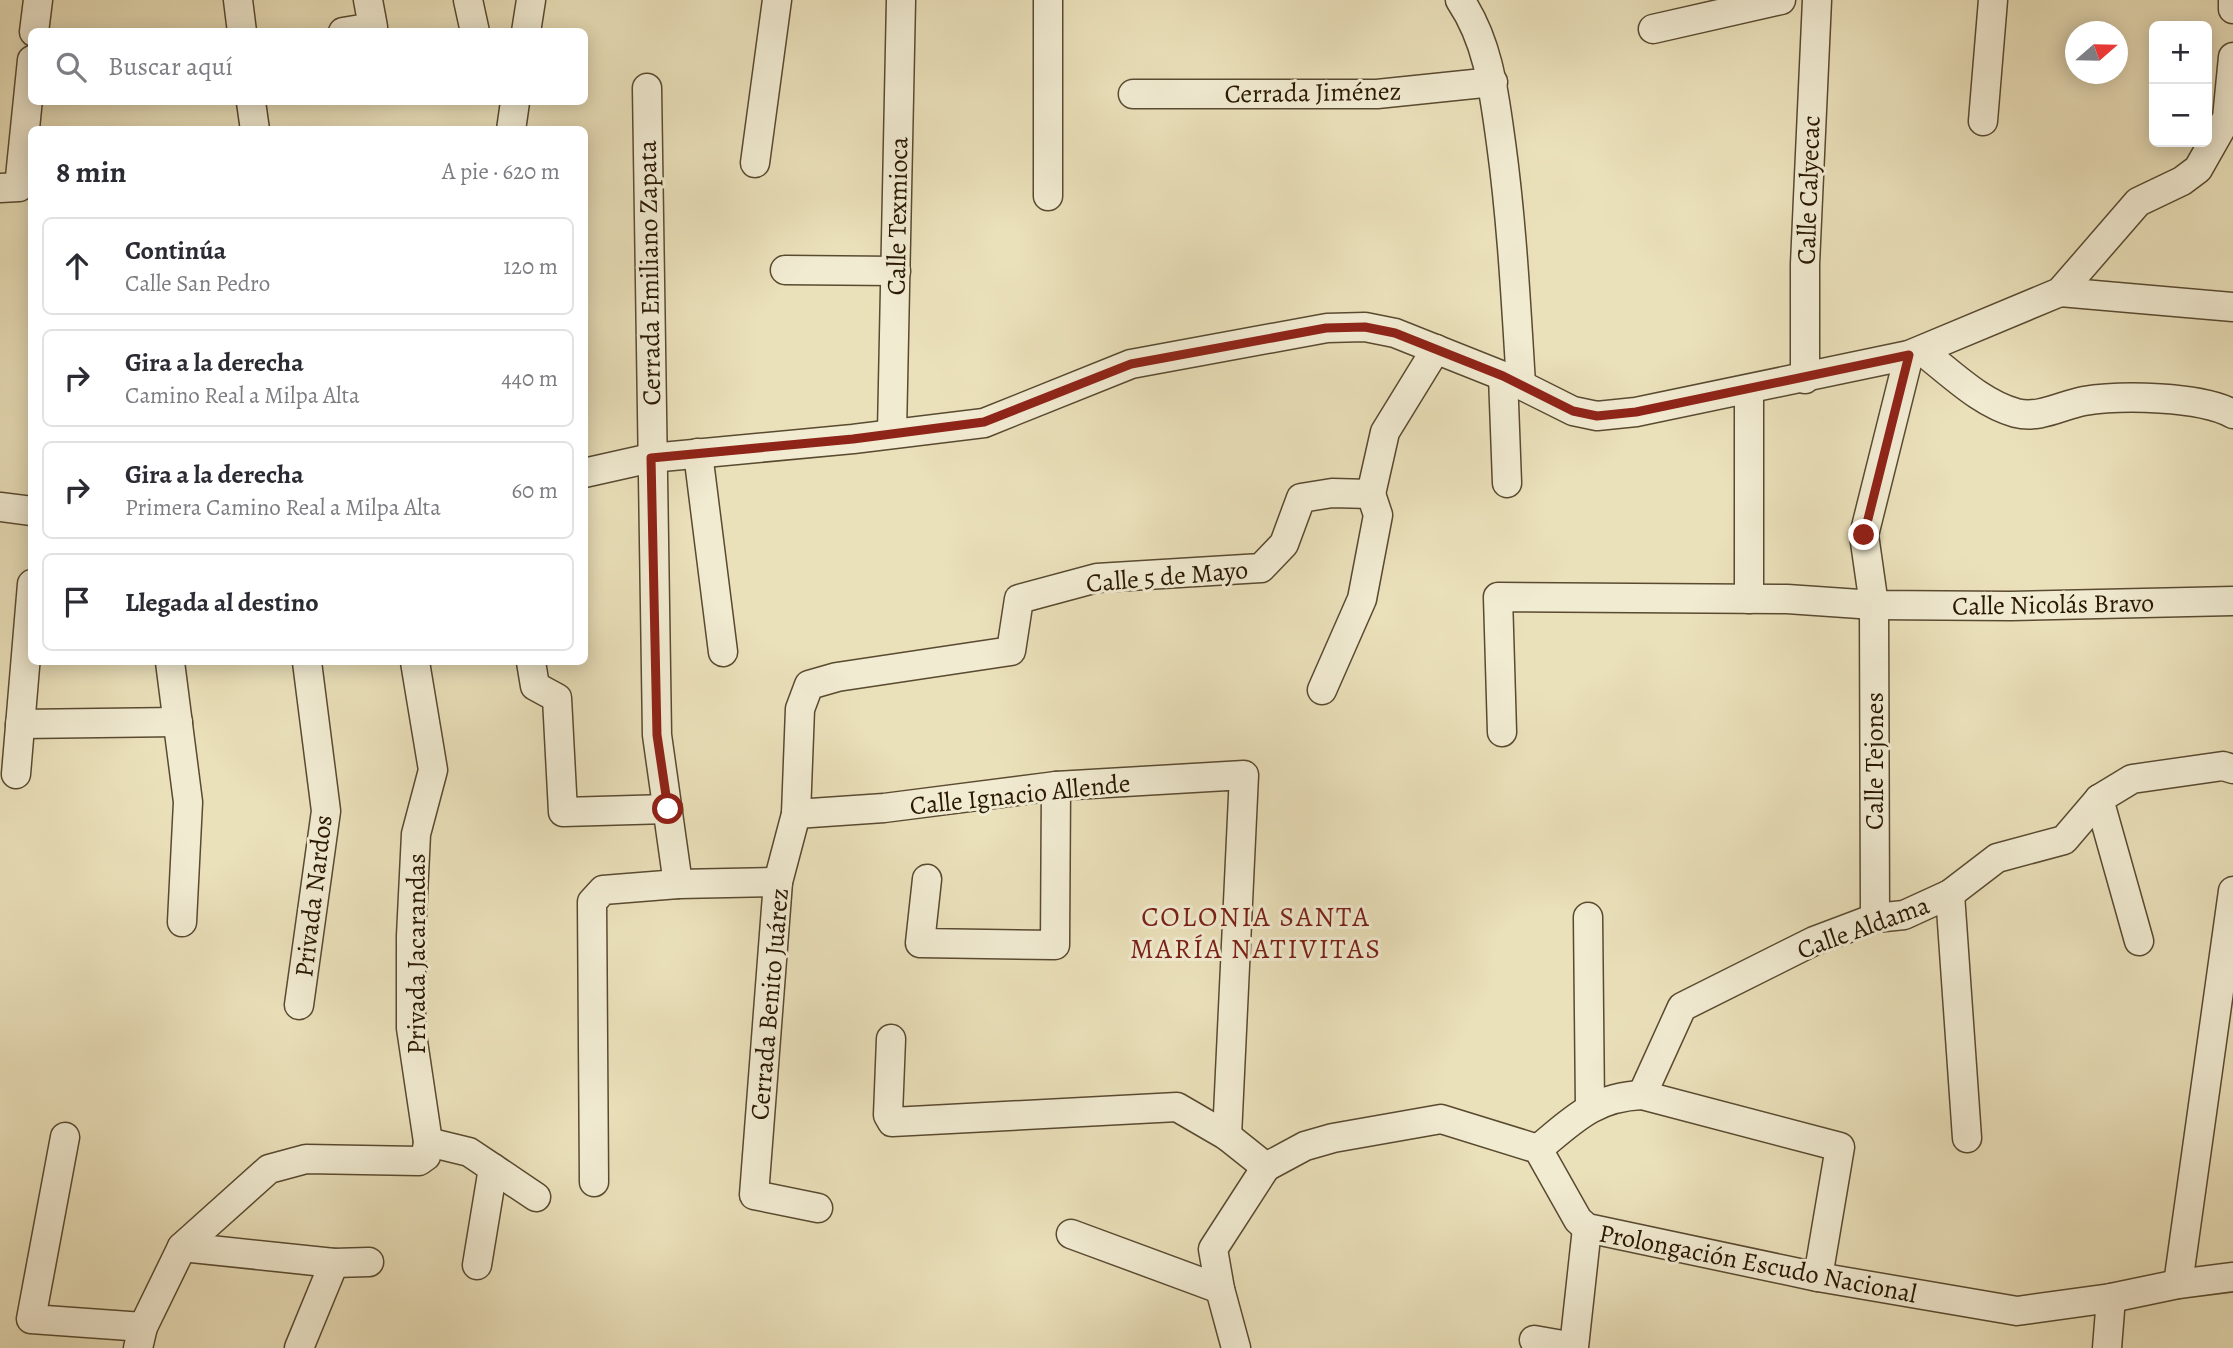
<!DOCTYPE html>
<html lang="es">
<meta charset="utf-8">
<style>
:root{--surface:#fff;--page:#f7f7f7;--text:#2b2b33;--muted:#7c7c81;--line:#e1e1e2}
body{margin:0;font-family:Alegreya,serif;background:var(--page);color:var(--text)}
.controls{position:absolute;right:21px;top:21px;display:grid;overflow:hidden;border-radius:10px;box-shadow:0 4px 18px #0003}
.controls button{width:63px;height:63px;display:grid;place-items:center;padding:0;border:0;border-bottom:2px solid var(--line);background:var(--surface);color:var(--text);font:35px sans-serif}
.compass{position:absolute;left:2065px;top:21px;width:63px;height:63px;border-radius:50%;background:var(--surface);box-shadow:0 4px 18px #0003;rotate:70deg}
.stop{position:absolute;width:21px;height:21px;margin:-16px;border:5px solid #8f2418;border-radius:50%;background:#fff}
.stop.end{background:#8f2418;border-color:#fff;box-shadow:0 2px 7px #0008}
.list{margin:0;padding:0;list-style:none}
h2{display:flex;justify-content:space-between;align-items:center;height:91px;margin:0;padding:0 28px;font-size:30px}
h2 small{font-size:23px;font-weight:400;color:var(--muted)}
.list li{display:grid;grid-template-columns:46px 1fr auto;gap:21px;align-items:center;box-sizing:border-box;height:98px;margin:0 14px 14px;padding:0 14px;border:2px solid var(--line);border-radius:10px}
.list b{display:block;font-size:26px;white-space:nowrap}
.list p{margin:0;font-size:23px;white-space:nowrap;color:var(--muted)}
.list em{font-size:23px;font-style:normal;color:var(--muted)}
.icon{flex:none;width:38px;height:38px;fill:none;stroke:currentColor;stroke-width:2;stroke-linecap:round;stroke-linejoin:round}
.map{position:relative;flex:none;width:2233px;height:1348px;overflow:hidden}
.search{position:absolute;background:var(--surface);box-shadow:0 4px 18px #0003;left:28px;top:28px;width:560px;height:77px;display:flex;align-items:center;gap:18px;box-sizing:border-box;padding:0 24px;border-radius:10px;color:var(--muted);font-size:26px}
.panel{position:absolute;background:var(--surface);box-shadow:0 4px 18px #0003;left:28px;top:126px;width:560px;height:539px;border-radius:10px}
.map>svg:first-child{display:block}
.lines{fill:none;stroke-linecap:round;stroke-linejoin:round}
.minor-casing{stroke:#594a30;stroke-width:31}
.minor{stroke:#f1ebd2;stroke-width:28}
.route{stroke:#8f2418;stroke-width:9}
.labels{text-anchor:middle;stroke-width:6;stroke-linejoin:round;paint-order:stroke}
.street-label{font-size:26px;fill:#291802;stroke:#f1ebd2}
.neighbourhood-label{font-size:28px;letter-spacing:2px;fill:#7a1f14;stroke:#f1ebd2}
</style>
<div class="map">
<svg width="2233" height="1348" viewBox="0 0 2233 1348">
<rect width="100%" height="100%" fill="#eae0ba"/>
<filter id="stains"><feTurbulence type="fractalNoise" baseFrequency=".00286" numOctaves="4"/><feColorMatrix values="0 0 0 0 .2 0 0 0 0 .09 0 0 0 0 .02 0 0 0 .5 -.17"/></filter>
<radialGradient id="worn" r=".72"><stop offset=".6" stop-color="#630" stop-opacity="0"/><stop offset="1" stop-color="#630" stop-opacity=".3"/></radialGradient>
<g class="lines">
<!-- minor casing -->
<g class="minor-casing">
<g id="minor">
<polyline points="238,0 242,32"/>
<polyline points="468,0 475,32"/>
<polyline points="1048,0 1048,196"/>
<path d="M 1460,0 C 1489,43 1494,93 1501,143 C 1512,223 1516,304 1521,384"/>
<polyline points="2233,0 2233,9"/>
<polyline points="1653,29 1781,0"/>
<polyline points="34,32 38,0"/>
<polyline points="343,32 373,27 368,0"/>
<polyline points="526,32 531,0"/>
<polyline points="647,88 657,735 678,884"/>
<polyline points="1133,94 1377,94 1493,82"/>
<polyline points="251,102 255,130"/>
<polyline points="1983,121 1993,0"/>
<polyline points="511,130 515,102"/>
<polyline points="755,163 777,0"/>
<polyline points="0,188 19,187 32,60"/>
<polyline points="785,270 896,271"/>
<polyline points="2060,292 2233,307"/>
<path d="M 1922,351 C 1951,373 1980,403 2016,413 C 2040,419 2062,405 2084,401 C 2121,395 2201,396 2233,414"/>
<polyline points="1503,376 1507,483"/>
<polyline points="1805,379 1805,264 1817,0"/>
<polyline points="892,432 901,0"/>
<polyline points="698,453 723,652"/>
<polyline points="584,473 651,458 853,439 984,423 1131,364 1327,328 1365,327 1395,333 1503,376 1573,411 1597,416 1636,412 1909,355 2060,292 2138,202 2182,181 2198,169 2227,118 2233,57"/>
<polyline points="1371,494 1385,432 1436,349"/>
<polyline points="0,507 32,511"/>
<polyline points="1749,599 1749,390"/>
<polyline points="170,662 188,802 182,922"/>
<polyline points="531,662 535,686 557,698 563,812 668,809"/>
<polyline points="1322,690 1362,599 1378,515 1371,494"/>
<polyline points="20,724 178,722"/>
<polyline points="1502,732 1498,597 1787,599 1874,605 2011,606 2233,601"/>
<polyline points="16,774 32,584"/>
<polyline points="2099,799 2139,941"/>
<polyline points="796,814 884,808 1056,786 1244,775 1227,1136"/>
<polyline points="927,879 920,943 1055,945 1056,786"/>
<polyline points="1950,894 1967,1138"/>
<polyline points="1588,917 1590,1107"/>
<polyline points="1875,918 1874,605 1864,535 1909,355"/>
<polyline points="299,1005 326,811 307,662"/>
<polyline points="891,1039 888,1115 892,1122 1177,1107 1227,1136 1266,1167"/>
<polyline points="1642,1095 1682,1007 1814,941 1875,918 1904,915 1950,894 1997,858 2064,840 2099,799 2132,779 2223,766 2233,769"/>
<polyline points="65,1137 31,1319 143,1327"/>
<polyline points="428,1142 469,1152 536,1197"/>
<path d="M 1538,1149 C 1573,1120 1594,1097 1642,1095 L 1840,1147 L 1818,1277"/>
<polyline points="1266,1167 1305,1146 1333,1138 1441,1119 1538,1149 1578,1220 1587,1228 1818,1277 2017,1311 2111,1298 2178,1284 2233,1277"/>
<polyline points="594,1182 592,902 603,890 678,884 778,882"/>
<polyline points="818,1208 754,1195 778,882 796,814 800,709 809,685 837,677 1011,651 1019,599 1097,578 1261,568 1284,544 1301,498 1332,493 1371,494"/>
<polyline points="1071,1234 1220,1289"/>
<polyline points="182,1247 334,1263 369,1262"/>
<polyline points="477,1265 493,1168"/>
<polyline points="2178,1284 2233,891"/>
<polyline points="1534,1340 1574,1347 1587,1228"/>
<polyline points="138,1348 143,1327 182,1247 269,1169 306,1159 419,1161 426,1156 428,1142 411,1028 411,936 416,834 433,770 415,662"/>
<polyline points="299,1348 334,1263"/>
<polyline points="1236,1348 1220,1289 1213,1249 1266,1167"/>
<polyline points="2107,1348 2111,1298"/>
</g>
</g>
<!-- minor -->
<use href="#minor" class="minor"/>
</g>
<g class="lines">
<!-- route -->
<polyline class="route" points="668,809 657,735 651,458 853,439 984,422 1131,364 1326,328 1365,327 1395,333 1503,376 1573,411 1597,416 1636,412 1909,355 1864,535"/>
</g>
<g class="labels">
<!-- street labels -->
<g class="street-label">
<text transform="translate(1313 92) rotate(-1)" y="9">Cerrada Jiménez</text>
<text transform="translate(1808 190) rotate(-88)" y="9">Calle Calyecac</text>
<text transform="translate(897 216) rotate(-89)" y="9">Calle Texmioca</text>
<text transform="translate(649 273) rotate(-91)" y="9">Cerrada Emiliano Zapata</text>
<text transform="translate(1167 576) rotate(-5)" y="9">Calle 5 de Mayo</text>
<text transform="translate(2053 604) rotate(-1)" y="9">Calle Nicolás Bravo</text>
<text transform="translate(1874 761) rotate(-90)" y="9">Calle Tejones</text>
<text transform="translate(1020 794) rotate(-6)" y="9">Calle Ignacio Allende</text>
<text transform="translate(313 896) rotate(-83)" y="9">Privada Nardos</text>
<text transform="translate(1863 927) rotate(-20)" y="9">Calle Aldama</text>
<text transform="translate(416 954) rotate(-90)" y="9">Privada Jacarandas</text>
<text transform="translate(769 1004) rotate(-85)" y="9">Cerrada Benito Juárez</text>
<text transform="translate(1758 1263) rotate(11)" y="9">Prolongación Escudo Nacional</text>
</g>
<!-- neighbourhood labels -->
<g class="neighbourhood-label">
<text x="1256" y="926">COLONIA SANTA<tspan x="1256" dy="32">MARÍA NATIVITAS</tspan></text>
</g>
</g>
<rect width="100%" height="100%" filter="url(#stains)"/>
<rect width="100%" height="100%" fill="url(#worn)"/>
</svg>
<div class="controls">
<button>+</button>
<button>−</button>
</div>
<svg class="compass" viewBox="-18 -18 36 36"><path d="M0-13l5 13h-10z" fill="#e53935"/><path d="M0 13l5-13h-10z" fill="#7c7c81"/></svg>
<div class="stop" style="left:668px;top:809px"></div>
<div class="stop end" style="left:1864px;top:535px"></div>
<div class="search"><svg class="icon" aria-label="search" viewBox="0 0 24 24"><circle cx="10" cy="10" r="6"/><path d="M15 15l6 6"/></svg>Buscar aquí</div>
<section class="panel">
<h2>8 min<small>A pie · 620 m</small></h2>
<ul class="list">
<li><svg class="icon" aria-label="ahead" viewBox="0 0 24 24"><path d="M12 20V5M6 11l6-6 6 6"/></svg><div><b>Continúa</b><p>Calle San Pedro</p></div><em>120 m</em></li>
<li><svg class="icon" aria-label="right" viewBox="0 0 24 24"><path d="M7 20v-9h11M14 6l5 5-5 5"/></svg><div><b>Gira a la derecha</b><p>Camino Real a Milpa Alta</p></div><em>440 m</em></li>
<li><svg class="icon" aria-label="right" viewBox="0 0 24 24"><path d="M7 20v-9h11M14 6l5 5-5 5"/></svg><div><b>Gira a la derecha</b><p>Primera Camino Real a Milpa Alta</p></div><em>60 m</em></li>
<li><svg class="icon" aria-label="arrive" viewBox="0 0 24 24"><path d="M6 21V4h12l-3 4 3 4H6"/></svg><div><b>Llegada al destino</b></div></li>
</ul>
</section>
</div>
